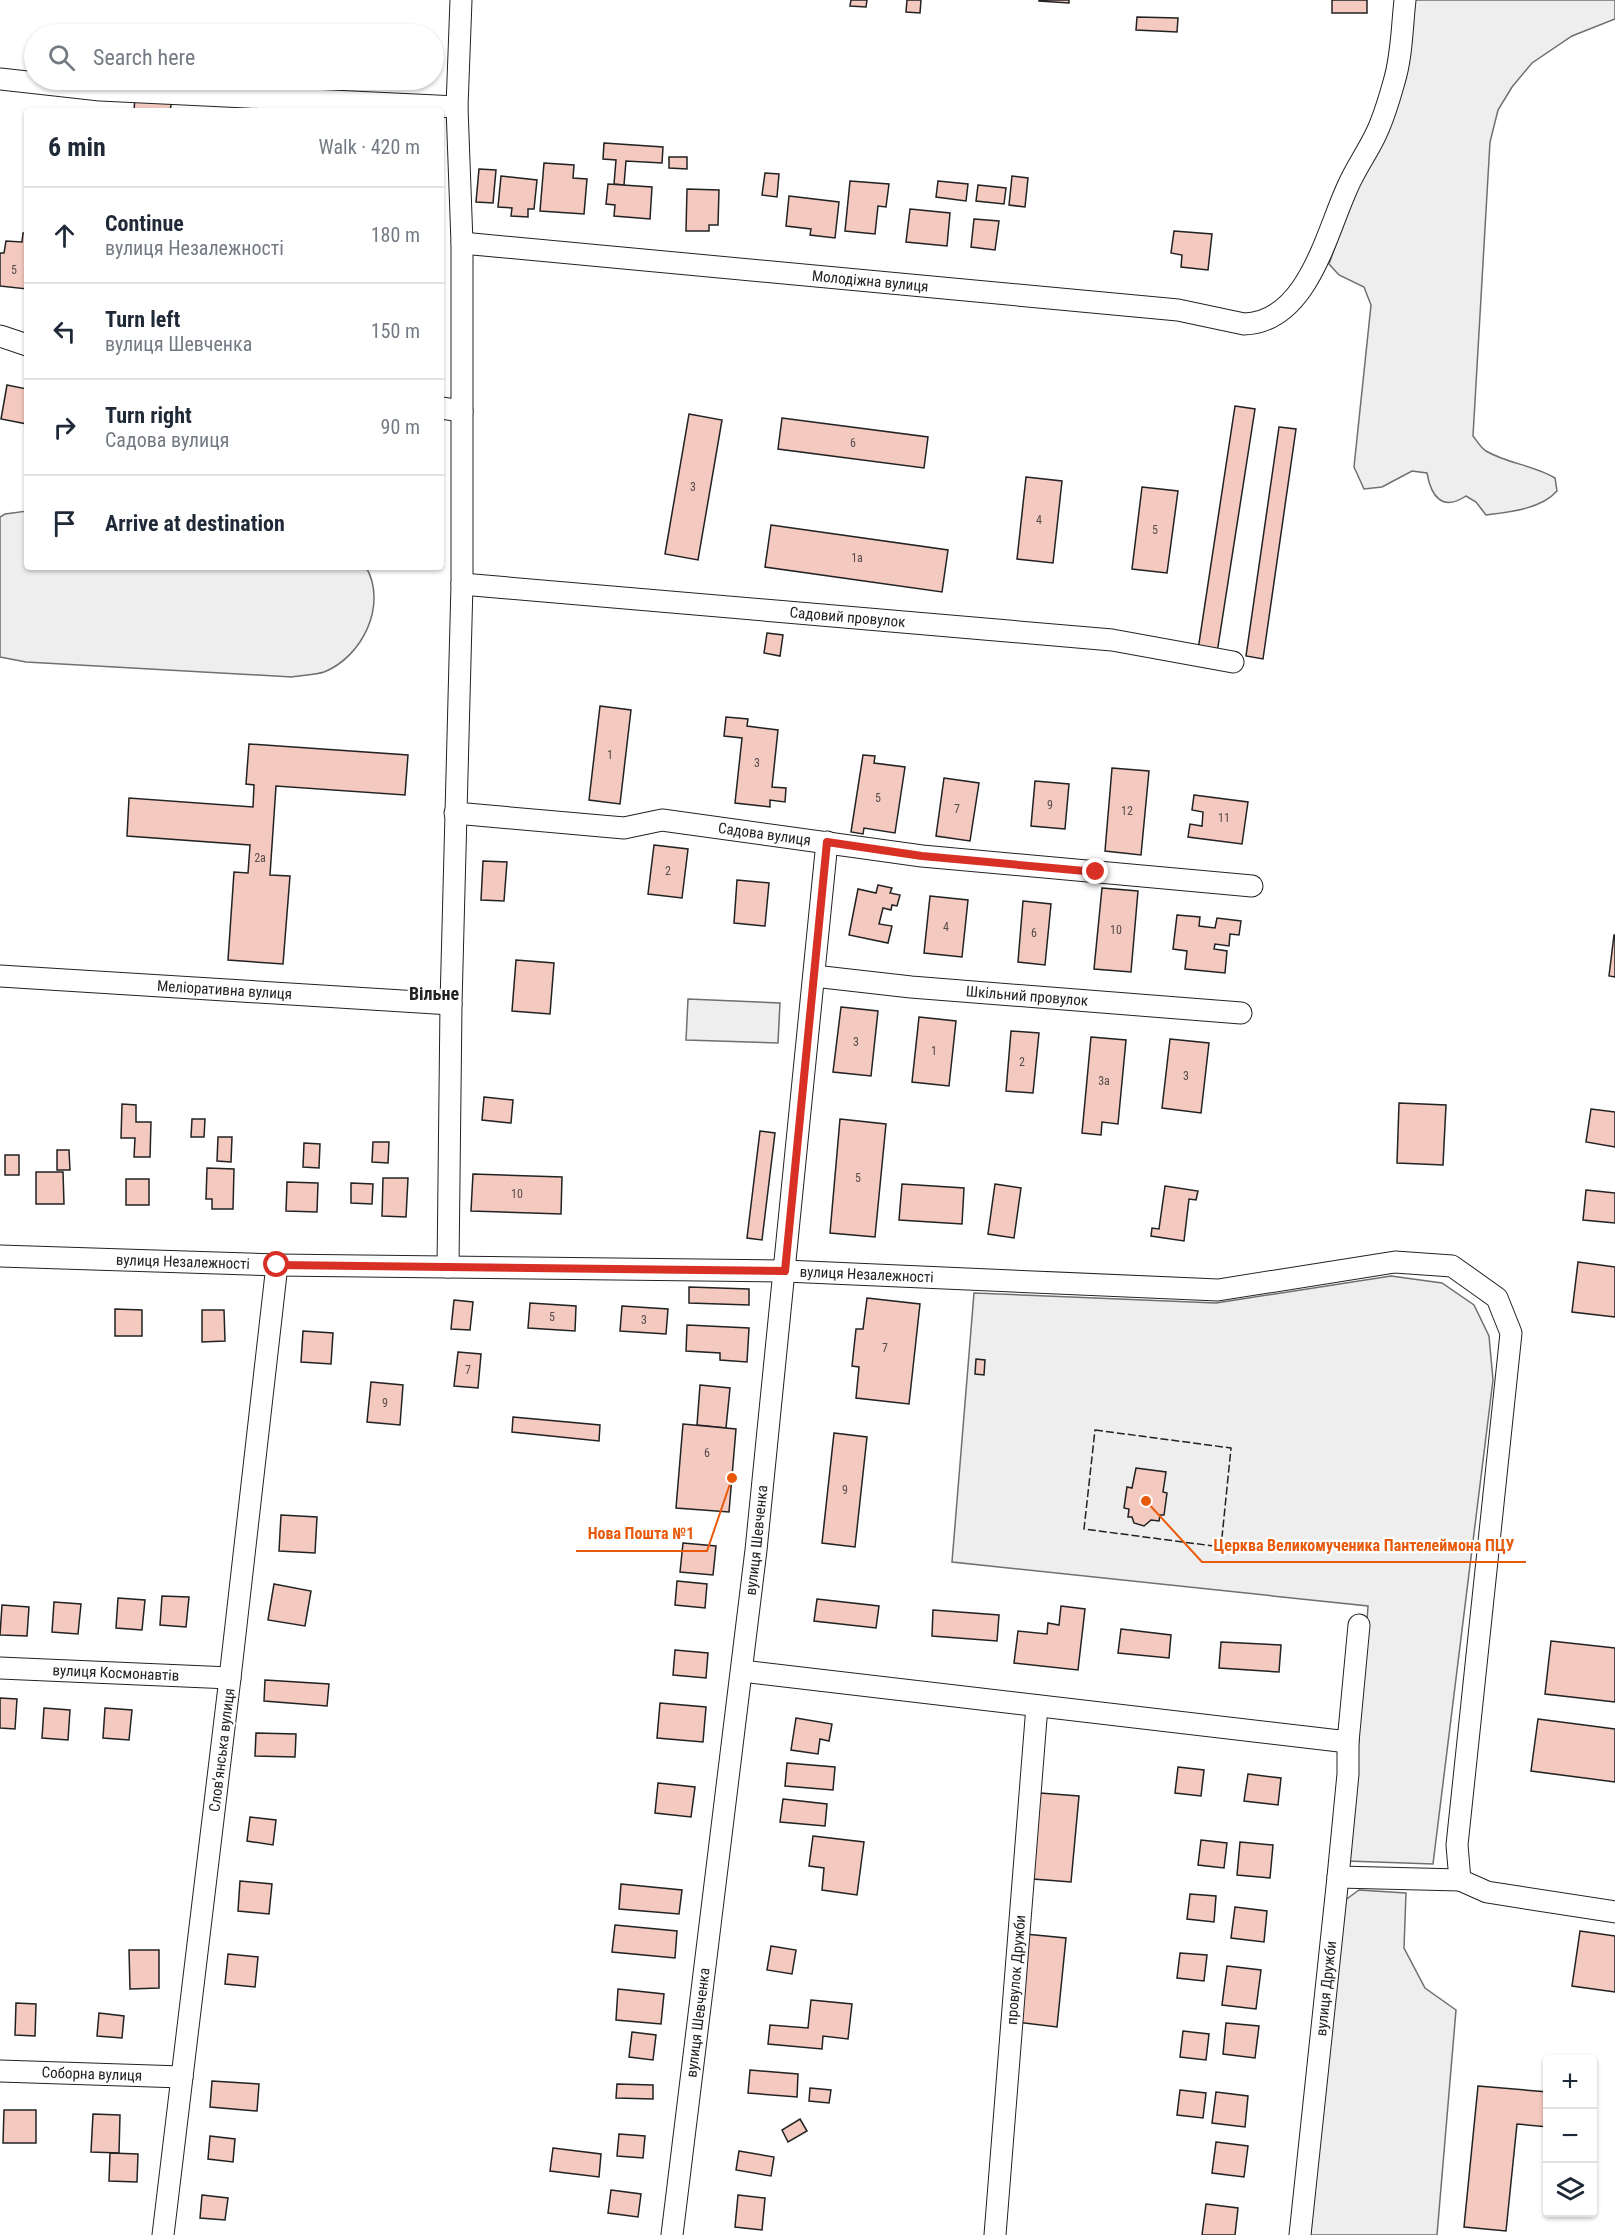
<!DOCTYPE html>
<meta charset="utf-8">
<style>
:root{--surface:#fff;--page:#f2f2f3;--text:#1f2937;--muted:#747a83;--line:#e0e1e3}
body{margin:0;font-family:"Roboto Condensed",sans-serif;background:var(--page);color:var(--text)}
.controls{position:absolute;right:18px;bottom:18px;display:grid;overflow:hidden;border-radius:6px;box-shadow:0 2px 4px #0004}
.controls button{width:54px;height:54px;display:grid;place-items:center;padding:0;border:0;border-bottom:2px solid var(--line);background:var(--surface);color:var(--text);font:30px sans-serif}
.stop{position:absolute;width:18px;height:18px;margin:-14px;border:4px solid #d93025;border-radius:50%;background:#fff}
.stop.end{background:#d93025;border-color:#fff;box-shadow:0 2px 6px #0008}
.list{margin:0;padding:0;list-style:none}
h2{display:flex;justify-content:space-between;align-items:center;height:78px;margin:0;padding:0 24px;font-size:26px}
h2 small{font-size:20px;font-weight:400;color:var(--muted)}
.list li{display:grid;grid-template-columns:39px 1fr auto;gap:18px;align-items:center;box-sizing:border-box;height:96px;padding:0 24px;border-top:2px solid var(--line)}
.list b{display:block;font-size:22px;white-space:nowrap}
.list p{margin:0;font-size:20px;white-space:nowrap;color:var(--muted)}
.list em{font-size:20px;font-style:normal;color:var(--muted)}
.icon{flex:none;width:33px;height:33px;fill:none;stroke:currentColor;stroke-width:2;stroke-linecap:round;stroke-linejoin:round}
.map{position:relative;flex:none;width:1615px;height:2235px;overflow:hidden}
.search{position:absolute;background:var(--surface);box-shadow:0 2px 4px #0004;left:24px;top:24px;width:420px;height:66px;display:flex;align-items:center;gap:15px;box-sizing:border-box;padding:0 21px;border-radius:33px;color:var(--muted);font-size:22px}
.panel{position:absolute;background:var(--surface);box-shadow:0 2px 4px #0004;left:24px;top:108px;width:420px;height:462px;border-radius:6px}
.map>svg:first-child{display:block}
.green{fill:#eee;stroke:#6f6f6f;stroke-width:1.5}
.building{fill:#f3c9c0;stroke:#222;stroke-width:1.5}
.lines{fill:none;stroke-linecap:round;stroke-linejoin:round}
.minor-casing{stroke:#222;stroke-width:23}
.minor{stroke:#fff;stroke-width:21}
.fence{stroke:#222;stroke-width:1.5;stroke-dasharray:8 3;stroke-linecap:butt}
.route{stroke:#d93025;stroke-width:8}
.labels{text-anchor:middle;stroke-width:4.5;stroke-linejoin:round;paint-order:stroke}
.number-label{font-size:12px;fill:#564c4a}
.street-label{font-size:15px;fill:#222;stroke:#fff}
.quarter-label{font-size:18px;font-weight:bold;fill:#222;stroke:#fff}
.leader{fill:none;stroke:#e8590c;stroke-width:2}
.callout-dot{fill:#e8590c;stroke:#fff;stroke-width:2}
.callout-label{font-size:16px;text-anchor:middle;font-weight:bold;fill:#e8590c;stroke:#fff;stroke-width:4.5;stroke-linejoin:round;paint-order:stroke}
</style>
<div class="map">
<svg width="1615" height="2235" viewBox="0 0 1615 2235">
<rect width="100%" height="100%" fill="#fff"/>
<!-- green -->
<g class="green">
<path d="M 1414,0 L 1615,0 L 1615,19 L 1572,36 L 1532,63 L 1512,87 L 1498,110 L 1490,142 L 1473,436 C 1477,441 1481,448 1486,451 C 1508,464 1534,465 1555,478 L 1557,491 C 1541,509 1510,512 1486,515 L 1476,502 L 1466,496 C 1442,512 1431,496 1427,473 L 1412,471 L 1382,487 L 1364,489 L 1354,467 L 1371,305 L 1364,287 L 1339,275 L 1329,264 L 1356,187 Z"/>
<path d="M 27,511 L 27,567 L 366,567 C 388,605 362,657 324,672 C 315,675 302,675 292,677 L 26,662 L 0,657 L 0,517 L 5,514 Z"/>
<polygon points="688,999 780,1003 778,1043 686,1040"/>
<polygon points="1391,1276 1442,1283 1474,1305 1489,1336 1493,1380 1433,1864 1347,1861 1356,1776 1368,1606 952,1562 974,1293 1216,1303"/>
<polygon points="1359,1890 1406,1893 1404,1948 1425,1988 1456,2010 1437,2235 1304,2235 1340,1904"/>
</g>
<!-- building -->
<g class="building">
<polygon points="851,0 867,0 866,7 850,6"/>
<polygon points="907,0 921,0 920,13 906,12"/>
<polygon points="1039,0 1069,0 1069,3 1039,1"/>
<rect x="1332" y="0" width="35" height="13"/>
<polygon points="1137,17 1178,18 1177,32 1136,30"/>
<polygon points="135,96 172,99 170,111 134,111"/>
<polygon points="242,107 267,109 267,111 241,111"/>
<polygon points="604,143 663,147 662,163 626,161 624,185 614,184 616,160 603,159"/>
<polygon points="669,157 687,157 687,169 669,168"/>
<polygon points="544,163 574,165 573,178 587,179 584,214 540,211"/>
<polygon points="479,169 496,170 493,203 476,202"/>
<polygon points="765,173 779,174 777,197 762,195"/>
<polygon points="501,176 537,180 534,209 528,209 528,217 511,216 512,208 498,207"/>
<polygon points="1012,176 1028,178 1025,207 1009,205"/>
<polygon points="850,181 889,184 886,207 878,206 875,234 845,231"/>
<polygon points="938,181 968,184 966,201 936,197"/>
<polygon points="608,184 652,187 650,219 614,216 615,205 606,204"/>
<polygon points="978,185 1006,188 1004,204 976,201"/>
<polygon points="687,189 719,190 718,225 709,225 709,231 686,231"/>
<polygon points="789,196 839,202 835,238 810,235 811,229 786,226"/>
<polygon points="910,209 950,213 947,246 906,242"/>
<polygon points="974,219 999,221 995,250 971,247"/>
<polygon points="1174,231 1212,234 1208,270 1181,267 1182,255 1171,253"/>
<polygon points="23,233 27,233 27,289 0,286 0,253 4,253 6,241 22,242"/>
<polygon points="7,385 27,389 27,424 1,419"/>
<polygon points="1235,406 1255,409 1217,653 1198,650"/>
<polygon points="689,414 722,420 698,560 665,554"/>
<polygon points="782,418 928,437 924,468 778,449"/>
<polygon points="1279,427 1296,429 1263,659 1246,656"/>
<polygon points="1026,477 1062,481 1053,563 1017,559"/>
<polygon points="1142,487 1178,491 1167,573 1132,569"/>
<polygon points="771,525 948,550 942,592 765,567"/>
<polygon points="767,633 783,635 780,656 764,653"/>
<polygon points="600,706 631,710 620,804 589,800"/>
<polygon points="726,717 748,719 747,726 778,730 772,787 786,788 785,802 770,800 770,807 735,803 742,738 724,736"/>
<polygon points="249,744 408,755 405,795 276,786 270,875 290,876 283,964 228,960 234,872 248,873 250,845 127,836 129,798 253,807 254,785 246,784"/>
<polygon points="863,755 875,756 874,763 905,767 895,833 864,828 863,834 851,832"/>
<polygon points="1112,768 1149,771 1141,855 1105,851"/>
<polygon points="944,778 979,783 970,841 936,836"/>
<polygon points="1035,781 1069,784 1065,829 1031,826"/>
<polygon points="1194,795 1248,802 1242,844 1188,837 1190,824 1202,826 1203,812 1192,810"/>
<polygon points="654,845 688,849 682,898 648,894"/>
<polygon points="483,861 507,862 504,901 481,900"/>
<polygon points="737,880 769,883 765,926 734,923"/>
<polygon points="878,885 892,888 890,893 900,895 897,906 892,905 891,910 883,908 879,924 892,926 888,943 849,935 858,889 876,893"/>
<polygon points="1102,888 1138,891 1131,972 1094,969"/>
<polygon points="930,896 968,900 962,957 924,953"/>
<polygon points="1023,901 1051,904 1045,965 1018,962"/>
<polygon points="1177,915 1200,917 1199,926 1215,928 1217,918 1241,921 1239,935 1230,934 1229,946 1215,944 1214,949 1227,951 1225,973 1185,969 1187,951 1173,949"/>
<polygon points="1614,935 1615,935 1615,977 1609,976"/>
<polygon points="516,960 554,963 550,1014 512,1011"/>
<polygon points="841,1007 878,1011 871,1076 833,1072"/>
<polygon points="919,1017 956,1021 949,1086 912,1082"/>
<polygon points="1011,1031 1039,1033 1033,1093 1006,1091"/>
<polygon points="1091,1037 1126,1040 1118,1124 1102,1122 1101,1135 1082,1133"/>
<polygon points="1170,1039 1209,1043 1201,1113 1162,1108"/>
<polygon points="484,1097 513,1100 511,1123 482,1120"/>
<polygon points="1399,1103 1446,1105 1443,1165 1397,1163"/>
<polygon points="122,1104 136,1105 136,1122 151,1122 150,1157 134,1157 135,1138 121,1138"/>
<polygon points="1591,1109 1615,1112 1615,1147 1586,1142"/>
<polygon points="192,1119 205,1119 204,1137 191,1137"/>
<polygon points="840,1119 886,1124 875,1237 830,1233"/>
<polygon points="760,1131 775,1133 762,1240 747,1238"/>
<polygon points="218,1137 232,1137 231,1162 217,1161"/>
<polygon points="373,1142 389,1142 388,1163 372,1162"/>
<polygon points="304,1143 320,1144 319,1168 303,1167"/>
<polygon points="57,1150 69,1150 70,1170 57,1170"/>
<rect x="5" y="1155" width="14" height="20"/>
<polygon points="207,1168 234,1169 233,1209 212,1209 212,1199 206,1199"/>
<polygon points="36,1172 63,1172 64,1204 36,1204"/>
<polygon points="473,1174 562,1177 561,1214 471,1211"/>
<polygon points="383,1178 408,1178 406,1217 382,1216"/>
<rect x="126" y="1179" width="23" height="26"/>
<polygon points="287,1182 318,1183 317,1212 286,1211"/>
<polygon points="351,1183 373,1184 372,1204 351,1203"/>
<polygon points="902,1184 964,1188 962,1224 899,1220"/>
<polygon points="995,1184 1021,1188 1014,1238 988,1234"/>
<polygon points="1165,1186 1198,1191 1196,1200 1189,1199 1184,1241 1151,1236 1152,1228 1159,1229"/>
<polygon points="1586,1190 1615,1193 1615,1223 1583,1220"/>
<polygon points="1578,1262 1615,1267 1615,1317 1572,1312"/>
<polygon points="689,1287 749,1289 749,1305 689,1303"/>
<polygon points="867,1298 920,1304 909,1404 856,1398 859,1367 852,1366 856,1329 863,1329"/>
<polygon points="454,1300 473,1302 470,1330 451,1329"/>
<polygon points="530,1303 576,1306 575,1331 528,1328"/>
<polygon points="622,1306 668,1309 666,1334 620,1331"/>
<polygon points="115,1309 142,1310 142,1336 115,1336"/>
<polygon points="202,1310 224,1310 225,1341 202,1342"/>
<polygon points="687,1325 749,1328 747,1362 720,1360 720,1353 686,1351"/>
<polygon points="303,1331 333,1333 331,1364 301,1362"/>
<polygon points="458,1352 481,1354 478,1388 454,1386"/>
<polygon points="976,1359 985,1360 984,1375 975,1374"/>
<polygon points="371,1382 403,1385 400,1425 367,1422"/>
<polygon points="700,1385 730,1388 726,1428 697,1425"/>
<polygon points="513,1417 600,1425 599,1441 512,1432"/>
<polygon points="683,1424 736,1429 729,1512 676,1508"/>
<polygon points="834,1433 867,1437 855,1547 822,1543"/>
<polygon points="1136,1468 1166,1472 1163,1492 1167,1493 1164,1515 1160,1515 1159,1521 1151,1520 1144,1526 1134,1523 1132,1517 1128,1517 1129,1509 1124,1508 1127,1487 1132,1488"/>
<polygon points="281,1515 317,1517 315,1553 279,1551"/>
<polygon points="683,1543 716,1546 713,1575 680,1572"/>
<polygon points="677,1581 707,1584 705,1608 675,1605"/>
<polygon points="274,1584 311,1591 305,1626 268,1620"/>
<polygon points="162,1596 189,1597 186,1627 160,1625"/>
<polygon points="118,1598 145,1600 142,1630 116,1628"/>
<polygon points="817,1599 879,1606 876,1628 814,1621"/>
<polygon points="54,1602 81,1604 78,1634 52,1632"/>
<polygon points="2,1605 29,1607 27,1636 0,1635"/>
<polygon points="1061,1606 1085,1609 1078,1670 1014,1663 1018,1631 1047,1634 1048,1623 1059,1625"/>
<polygon points="933,1610 999,1615 997,1641 932,1636"/>
<polygon points="1121,1629 1171,1635 1169,1658 1118,1653"/>
<polygon points="1551,1641 1615,1648 1615,1702 1545,1694"/>
<polygon points="1221,1642 1281,1645 1279,1672 1219,1668"/>
<polygon points="675,1650 708,1653 706,1678 673,1675"/>
<polygon points="265,1680 329,1684 327,1706 264,1701"/>
<polygon points="0,1698 17,1699 15,1729 0,1728"/>
<polygon points="660,1703 706,1707 703,1742 657,1738"/>
<polygon points="44,1708 70,1710 68,1740 42,1738"/>
<polygon points="105,1708 132,1710 129,1740 103,1738"/>
<polygon points="796,1718 832,1724 829,1741 820,1739 818,1754 791,1750"/>
<polygon points="1538,1719 1615,1729 1615,1782 1531,1771"/>
<polygon points="256,1733 296,1734 295,1757 255,1756"/>
<polygon points="787,1763 835,1767 833,1790 785,1786"/>
<polygon points="1178,1767 1204,1770 1201,1796 1175,1793"/>
<polygon points="1248,1774 1281,1778 1278,1805 1244,1801"/>
<polygon points="658,1783 695,1787 691,1817 655,1813"/>
<polygon points="1040,1793 1079,1796 1071,1882 1033,1879"/>
<polygon points="783,1799 827,1804 825,1826 780,1822"/>
<polygon points="250,1817 276,1820 273,1845 247,1841"/>
<polygon points="813,1836 864,1842 857,1895 822,1890 824,1868 809,1866"/>
<polygon points="1201,1840 1227,1843 1224,1868 1198,1865"/>
<polygon points="1240,1842 1273,1845 1270,1878 1237,1875"/>
<polygon points="240,1881 272,1884 269,1914 238,1911"/>
<polygon points="621,1884 682,1890 679,1914 619,1909"/>
<polygon points="1190,1894 1216,1896 1214,1922 1187,1919"/>
<polygon points="1235,1907 1267,1911 1264,1942 1231,1938"/>
<polygon points="615,1925 677,1931 675,1958 612,1952"/>
<polygon points="1580,1931 1615,1936 1615,1992 1572,1986"/>
<polygon points="1025,1934 1066,1938 1057,2027 1016,2022"/>
<polygon points="771,1946 796,1950 792,1974 767,1970"/>
<polygon points="129,1950 159,1950 159,1988 130,1989"/>
<polygon points="1180,1953 1207,1955 1204,1981 1177,1978"/>
<polygon points="228,1954 258,1957 255,1987 225,1984"/>
<polygon points="1227,1966 1261,1970 1256,2009 1222,2005"/>
<polygon points="618,1989 664,1994 661,2024 616,2020"/>
<polygon points="811,2000 852,2004 848,2039 823,2036 822,2049 768,2044 770,2025 808,2028"/>
<polygon points="16,2003 36,2004 35,2036 15,2035"/>
<polygon points="99,2013 124,2016 122,2038 97,2036"/>
<polygon points="1226,2023 1259,2026 1255,2058 1223,2054"/>
<polygon points="1183,2031 1209,2034 1206,2060 1180,2057"/>
<polygon points="632,2032 656,2035 653,2060 629,2057"/>
<polygon points="750,2070 798,2074 797,2097 748,2093"/>
<polygon points="212,2081 259,2084 257,2111 210,2107"/>
<polygon points="617,2084 653,2085 653,2099 616,2098"/>
<polygon points="1478,2086 1548,2092 1548,2127 1517,2124 1506,2231 1464,2227"/>
<polygon points="810,2088 831,2090 829,2103 809,2101"/>
<polygon points="1180,2090 1206,2093 1203,2118 1177,2115"/>
<polygon points="1216,2092 1248,2096 1245,2127 1212,2123"/>
<polygon points="4,2110 36,2110 36,2143 3,2143"/>
<polygon points="93,2114 120,2115 119,2153 91,2152"/>
<polygon points="800,2119 807,2131 788,2142 782,2130"/>
<polygon points="619,2134 645,2136 643,2158 617,2156"/>
<polygon points="210,2136 235,2139 233,2162 208,2159"/>
<polygon points="1216,2142 1248,2146 1244,2177 1212,2173"/>
<polygon points="553,2148 601,2154 599,2177 550,2171"/>
<polygon points="739,2151 774,2157 771,2176 736,2170"/>
<polygon points="110,2153 138,2154 137,2182 109,2181"/>
<polygon points="611,2190 641,2194 638,2217 608,2213"/>
<polygon points="202,2195 228,2198 225,2220 200,2218"/>
<polygon points="738,2195 765,2198 762,2230 735,2227"/>
<polygon points="1206,2204 1238,2208 1235,2235 1202,2235"/>
</g>
<g class="lines">
<!-- minor casing -->
<g class="minor-casing">
<g id="minor">
<polyline points="0,79 100,90 457,107"/>
<path id="s1" d="M 462,243 L 1178,310 L 1244,324 C 1308,322 1326,233 1348,186 C 1355,170 1366,154 1374,138 C 1383,121 1389,100 1394,82 C 1402,56 1402,26 1405,0"/>
<polyline points="0,336 27,345"/>
<polyline points="441,408 462,411"/>
<path id="s2" d="M 462,584 L 1112,640 L 1233,662"/>
<path id="s3" d="M 455,813 L 624,828 L 662,820 L 922,856 L 1252,886"/>
<path id="s4" d="M 0,976 L 451,1004"/>
<path id="s5" d="M 814,976 L 911,987 L 1241,1013"/>
<path id="s6" d="M 0,1256 L 277,1265 L 785,1271 L 1218,1290 L 1395,1262 L 1452,1266 L 1497,1298 L 1511,1333 L 1457,1845 L 1460,1880 L 1487,1892 L 1615,1912"/>
<polyline points="448,1267 451,1004 462,584 462,243 457,107 461,0"/>
<path id="s7" d="M 0,1668 L 230,1678"/>
<polyline points="742,1671 1348,1742 1359,1625"/>
<polyline points="1338,1877 1460,1880"/>
<path id="s8" d="M 0,2071 L 182,2077"/>
<polyline points="163,2235 230,1678 277,1265"/>
<path id="s9" d="M 672,2235 L 756,1550 L 827,842"/>
<path id="s10" d="M 995,2235 L 1037,1706"/>
<path id="s11" d="M 1300,2235 L 1338,1877 L 1348,1774 L 1348,1742"/>
</g>
</g>
<!-- minor -->
<use href="#minor" class="minor"/>
<!-- fence -->
<polygon class="fence" points="1095,1430 1231,1448 1221,1547 1084,1529"/>
</g>
<g class="lines">
<!-- route -->
<polyline class="route" points="277,1265 785,1271 827,842 922,856 1096,872"/>
</g>
<g class="labels">
<!-- number labels -->
<g class="number-label">
<text x="14" y="274">5</text>
<text x="853" y="447">6</text>
<text x="693" y="491">3</text>
<text x="1039" y="524">4</text>
<text x="1155" y="534">5</text>
<text x="857" y="562">1а</text>
<text x="610" y="759">1</text>
<text x="757" y="767">3</text>
<text x="878" y="802">5</text>
<text x="1050" y="809">9</text>
<text x="957" y="813">7</text>
<text x="1127" y="815">12</text>
<text x="1224" y="822">11</text>
<text x="260" y="862">2а</text>
<text x="668" y="875">2</text>
<text x="946" y="931">4</text>
<text x="1116" y="934">10</text>
<text x="1034" y="937">6</text>
<text x="856" y="1046">3</text>
<text x="934" y="1055">1</text>
<text x="1022" y="1066">2</text>
<text x="1186" y="1080">3</text>
<text x="1104" y="1085">3а</text>
<text x="858" y="1182">5</text>
<text x="517" y="1198">10</text>
<text x="552" y="1321">5</text>
<text x="644" y="1324">3</text>
<text x="885" y="1352">7</text>
<text x="468" y="1374">7</text>
<text x="385" y="1407">9</text>
<text x="707" y="1457">6</text>
<text x="845" y="1494">9</text>
</g>
<!-- street labels -->
<g class="street-label">
<text dy="5" stroke="none"><textPath href="#s1" startOffset="410">Молодіжна вулиця</textPath></text>
<text dy="5" stroke="none"><textPath href="#s2" startOffset="387">Садовий провулок</textPath></text>
<text dy="5" stroke="none"><textPath href="#s3" startOffset="312">Садова вулиця</textPath></text>
<text dy="5" stroke="none"><textPath href="#s4" startOffset="225">Меліоративна вулиця</textPath></text>
<text dy="5" stroke="none"><textPath href="#s5" startOffset="214">Шкільний провулок</textPath></text>
<text dy="5" stroke="none"><textPath href="#s6" startOffset="183">вулиця Незалежності</textPath></text>
<text dy="5" stroke="none"><textPath href="#s6" startOffset="867">вулиця Незалежності</textPath></text>
<text dy="5" stroke="none"><textPath href="#s9" startOffset="700">вулиця Шевченка</textPath></text>
<text dy="5" stroke="none"><textPath href="#s7" startOffset="116">вулиця Космонавтів</textPath></text>
<text transform="translate(222 1750) rotate(-83)" y="5">Словʼянська вулиця</text>
<text dy="5" stroke="none"><textPath href="#s10" startOffset="266">провулок Дружби</textPath></text>
<text dy="5" stroke="none"><textPath href="#s11" startOffset="248">вулиця Дружби</textPath></text>
<text dy="5" stroke="none"><textPath href="#s9" startOffset="214">вулиця Шевченка</textPath></text>
<text dy="5" stroke="none"><textPath href="#s8" startOffset="92">Соборна вулиця</textPath></text>
</g>
<!-- quarter labels -->
<g class="quarter-label">
<text x="434" y="1000">Вільне</text>
</g>
</g>
<!-- callouts -->
<path class="leader" d="M732 1478L707 1551H576M1146 1501L1202 1562H1526"/>
<g class="callout-dot">
<circle cx="732" cy="1478" r="6"/>
<circle cx="1146" cy="1501" r="6"/>
</g>
<g class="callout-label">
<text x="641" y="1539">Нова Пошта №1</text>
<text x="1364" y="1551">Церква Великомученика Пантелеймона ПЦУ</text>
</g>
</svg>
<div class="controls">
<button>+</button>
<button>−</button>
<button><svg class="icon" aria-label="layers" viewBox="0 0 24 24"><path d="M12 4l9 5-9 5-9-5zM3 14l9 5 9-5"/></svg></button>
</div>
<div class="stop" style="left:277px;top:1265px"></div>
<div class="stop end" style="left:1096px;top:872px"></div>
<div class="search"><svg class="icon" aria-label="search" viewBox="0 0 24 24"><circle cx="10" cy="10" r="6"/><path d="M15 15l6 6"/></svg>Search here</div>
<section class="panel">
<h2>6 min<small>Walk · 420 m</small></h2>
<ul class="list">
<li><svg class="icon" aria-label="ahead" viewBox="0 0 24 24"><path d="M12 20V5M6 11l6-6 6 6"/></svg><div><b>Continue</b><p>вулиця Незалежності</p></div><em>180 m</em></li>
<li><svg class="icon" aria-label="left" viewBox="0 0 24 24"><path d="M17 20v-9H6M10 6l-5 5 5 5"/></svg><div><b>Turn left</b><p>вулиця Шевченка</p></div><em>150 m</em></li>
<li><svg class="icon" aria-label="right" viewBox="0 0 24 24"><path d="M7 20v-9h11M14 6l5 5-5 5"/></svg><div><b>Turn right</b><p>Садова вулиця</p></div><em>90 m</em></li>
<li><svg class="icon" aria-label="arrive" viewBox="0 0 24 24"><path d="M6 21V4h12l-3 4 3 4H6"/></svg><div><b>Arrive at destination</b></div></li>
</ul>
</section>
</div>
